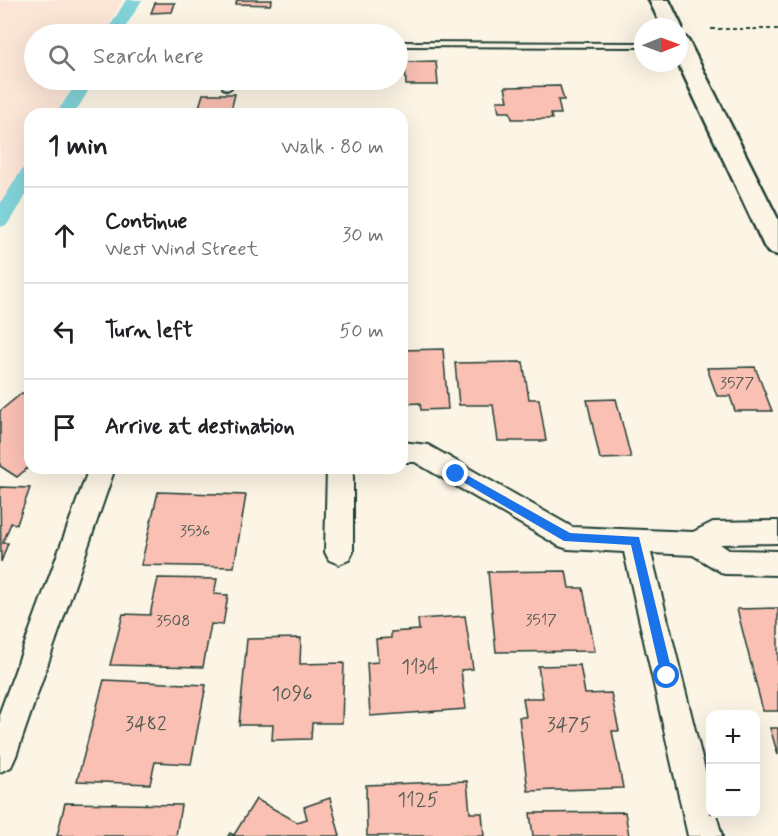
<!DOCTYPE html>
<meta charset="utf-8">
<style>
:root{--surface:#fff;--page:#f2f2f2;--text:#202124;--muted:#757577;--line:#e0e0e0}
body{margin:0;font-family:Mynerve,sans-serif;background:var(--page);color:var(--text)}
.controls{position:absolute;right:18px;bottom:18px;display:grid;overflow:hidden;border-radius:12px;box-shadow:0 6px 24px #0002}
.controls button{width:54px;height:54px;display:grid;place-items:center;padding:0;border:0;border-bottom:2px solid var(--line);background:var(--surface);color:var(--text);font:30px sans-serif}
.compass{position:absolute;left:634px;top:18px;width:54px;height:54px;border-radius:50%;background:var(--surface);box-shadow:0 6px 24px #0002;rotate:89deg}
.stop{position:absolute;width:18px;height:18px;margin:-14px;border:4px solid #1a73e8;border-radius:50%;background:#fff}
.stop.end{background:#1a73e8;border-color:#fff;box-shadow:0 2px 6px #0008}
.list{margin:0;padding:0;list-style:none}
h2{display:flex;justify-content:space-between;align-items:center;height:78px;margin:0;padding:0 24px;font-size:26px}
h2 small{font-size:20px;font-weight:400;color:var(--muted)}
.list li{display:grid;grid-template-columns:39px 1fr auto;gap:18px;align-items:center;box-sizing:border-box;height:96px;padding:0 24px;border-top:2px solid var(--line)}
.list b{display:block;font-size:22px;white-space:nowrap}
.list p{margin:0;font-size:20px;white-space:nowrap;color:var(--muted)}
.list em{font-size:20px;font-style:normal;color:var(--muted)}
.icon{flex:none;width:33px;height:33px;fill:none;stroke:currentColor;stroke-width:2;stroke-linecap:round;stroke-linejoin:round}
.map{position:relative;flex:none;width:778px;height:836px;overflow:hidden}
.search{position:absolute;background:var(--surface);box-shadow:0 6px 24px #0002;left:24px;top:24px;width:384px;height:66px;display:flex;align-items:center;gap:15px;box-sizing:border-box;padding:0 21px;border-radius:33px;color:var(--muted);font-size:22px}
.panel{position:absolute;background:var(--surface);box-shadow:0 6px 24px #0002;left:24px;top:108px;width:384px;height:366px;border-radius:18px}
.map>svg:first-child{display:block}
.built{fill:#fbe5d6}
.lines{fill:none;stroke-linecap:round;stroke-linejoin:round}
.canal{fill:#82d3d8;fill-rule:evenodd}
.building{fill:#fac0b3;stroke:#1f3d34;stroke-width:1.5}
.lane-casing{stroke:#1f3d34;stroke-width:4}
.street-casing{stroke:#1f3d34;stroke-width:4}
.secondary-casing{stroke:#1f3d34;stroke-width:5}
.path{stroke:#1f3d34;stroke-width:2;stroke-dasharray:4 3;stroke-linecap:butt}
.lane{fill:#fcf5e5;fill-rule:evenodd}
.street{fill:#fcf5e5;fill-rule:evenodd}
.secondary{fill:#fcf5e5;fill-rule:evenodd}
.route{fill:#1a73e8}
.labels{text-anchor:middle;stroke-width:6;stroke-linejoin:round;paint-order:stroke}
.number-label{font-size:16px;fill:#565e54}
.near-number-label{font-size:20px;fill:#565e54}
</style>
<div class="map">
<svg width="778" height="836" viewBox="0 0 778 836">
<rect width="100%" height="100%" fill="#fcf5e5"/>
<filter id="ink" filterUnits="userSpaceOnUse"><feTurbulence type="fractalNoise" baseFrequency=".0167" numOctaves="2"/><feDisplacementMap in="SourceGraphic" scale="12" xChannelSelector="R" yChannelSelector="G"/><feConvolveMatrix kernelMatrix="1 2 1 2 8 2 1 2 1" color-interpolation-filters="sRGB"/></filter>
<g filter="url(#ink)">
<!-- built -->
<polygon class="built" points="0,0 123,0 103,34 34,34 34,80 76,80 56,114 30,114 30,159 0,211"/>
<g class="lines">
<!-- canal -->
<g class="canal">
<polygon points="126,0 142,0 121,34 105,34"/>
<polygon points="78,80 95,80 74,114 56,114"/>
<polygon points="30,166 30,188 7,225 0,227 0,204 23,168"/>
</g>
</g>
<!-- building -->
<g class="building">
<polygon points="237,0 272,0 270,5 236,4"/>
<polygon points="155,3 175,3 172,12 151,13"/>
<polygon points="436,61 438,85 406,85 405,62"/>
<polygon points="560,86 564,100 558,100 561,114 551,114 552,119 512,119 510,112 499,112 497,101 508,101 505,87"/>
<polygon points="203,94 235,94 230,114 197,114"/>
<polygon points="443,349 448,409 421,410 420,403 402,404 402,350"/>
<polygon points="523,362 529,399 539,399 546,441 498,441 493,405 459,405 455,363"/>
<polygon points="755,367 772,411 735,411 730,396 717,396 707,368"/>
<polygon points="22,393 30,397 30,466 17,477 0,466 0,411"/>
<polygon points="616,399 631,458 600,459 587,400"/>
<polygon points="0,487 30,488 17,524 11,523 3,543 8,543 1,562"/>
<polygon points="158,492 246,495 234,567 141,565"/>
<polygon points="566,571 569,588 583,588 595,651 496,652 488,572"/>
<polygon points="158,578 217,579 214,594 228,595 223,625 211,624 203,667 110,665 123,614 150,615"/>
<polygon points="778,608 778,711 763,711 737,609"/>
<polygon points="465,616 473,669 461,670 466,709 370,716 367,663 378,662 376,639 391,638 391,632 419,630 418,619"/>
<polygon points="301,638 300,664 344,663 342,723 312,723 311,739 272,740 273,725 239,725 247,639"/>
<polygon points="580,665 585,694 611,693 619,731 612,731 623,788 528,791 519,717 526,717 523,698 543,698 538,666"/>
<polygon points="104,680 206,685 191,764 155,762 150,784 77,781"/>
<polygon points="770,728 778,728 778,755"/>
<polygon points="467,781 470,813 482,813 484,836 367,836 366,785"/>
<polygon points="330,798 340,836 228,836 230,833 234,835 256,799 297,822 307,819 304,807"/>
<polygon points="65,803 181,805 176,836 57,836"/>
<polygon points="625,812 629,836 533,836 530,813"/>
</g>
<g class="lines">
<!-- lane casing -->
<g class="lane-casing">
<g id="lane">
<polygon points="398,42 643,43 643,47 398,46"/>
<polygon points="226,80 234,80 231,88 227,90 223,88"/>
</g>
</g>
<!-- street casing -->
<g class="street-casing">
<g id="street">
<polygon points="402,442 428,445 572,527 693,532 713,522 778,521 778,543 720,544 729,550 778,551 778,575 724,574 693,555 651,553 710,790 710,814 716,814 722,836 688,836 624,552 568,549 559,546 415,462 402,462"/>
<polygon points="89,468 115,468 16,756 11,767 0,772 0,712"/>
<polygon points="327,468 353,468 353,552 349,560 339,564 329,560 325,552"/>
</g>
</g>
<!-- secondary casing -->
<g class="secondary-casing">
<g id="secondary">
<polygon points="649,0 669,0 682,27 679,31 679,27 662,27"/>
<polygon points="679,36 686,38 689,42 778,219 778,255 768,252 764,246 678,63"/>
</g>
</g>
<!-- path -->
<polyline class="path" points="711,29 778,29"/>
<!-- lane -->
<use href="#lane" class="lane"/>
<!-- street -->
<use href="#street" class="street"/>
<!-- secondary -->
<use href="#secondary" class="secondary"/>
</g>
</g>
<!-- route -->
<polygon class="route" points="456,469 570,533 639,537 673,676 671,680 667,681 661,676 631,545 564,541 453,476 453,471"/>
<g class="labels">
<!-- number labels -->
<g class="number-label">
<text x="737" y="388">3577</text>
<text x="195" y="536">3536</text>
<text x="541" y="625">3517</text>
<text x="173" y="626">3508</text>
</g>
<!-- near-number labels -->
<g class="near-number-label">
<text x="420" y="673">1134</text>
<text x="292" y="700">1096</text>
<text x="146" y="730">3482</text>
<text x="569" y="731">3475</text>
<text x="418" y="806">1125</text>
</g>
</g>
</svg>
<div class="controls">
<button>+</button>
<button>−</button>
</div>
<svg class="compass" viewBox="-18 -18 36 36"><path d="M0-13l5 13h-10z" fill="#e53935"/><path d="M0 13l5-13h-10z" fill="#757577"/></svg>
<div class="stop" style="left:667px;top:676px"></div>
<div class="stop end" style="left:456px;top:474px"></div>
<div class="search"><svg class="icon" aria-label="search" viewBox="0 0 24 24"><circle cx="10" cy="10" r="6"/><path d="M15 15l6 6"/></svg>Search here</div>
<section class="panel">
<h2>1 min<small>Walk · 80 m</small></h2>
<ul class="list">
<li><svg class="icon" aria-label="ahead" viewBox="0 0 24 24"><path d="M12 20V5M6 11l6-6 6 6"/></svg><div><b>Continue</b><p>West Wind Street</p></div><em>30 m</em></li>
<li><svg class="icon" aria-label="left" viewBox="0 0 24 24"><path d="M17 20v-9H6M10 6l-5 5 5 5"/></svg><div><b>Turn left</b></div><em>50 m</em></li>
<li><svg class="icon" aria-label="arrive" viewBox="0 0 24 24"><path d="M6 21V4h12l-3 4 3 4H6"/></svg><div><b>Arrive at destination</b></div></li>
</ul>
</section>
</div>
